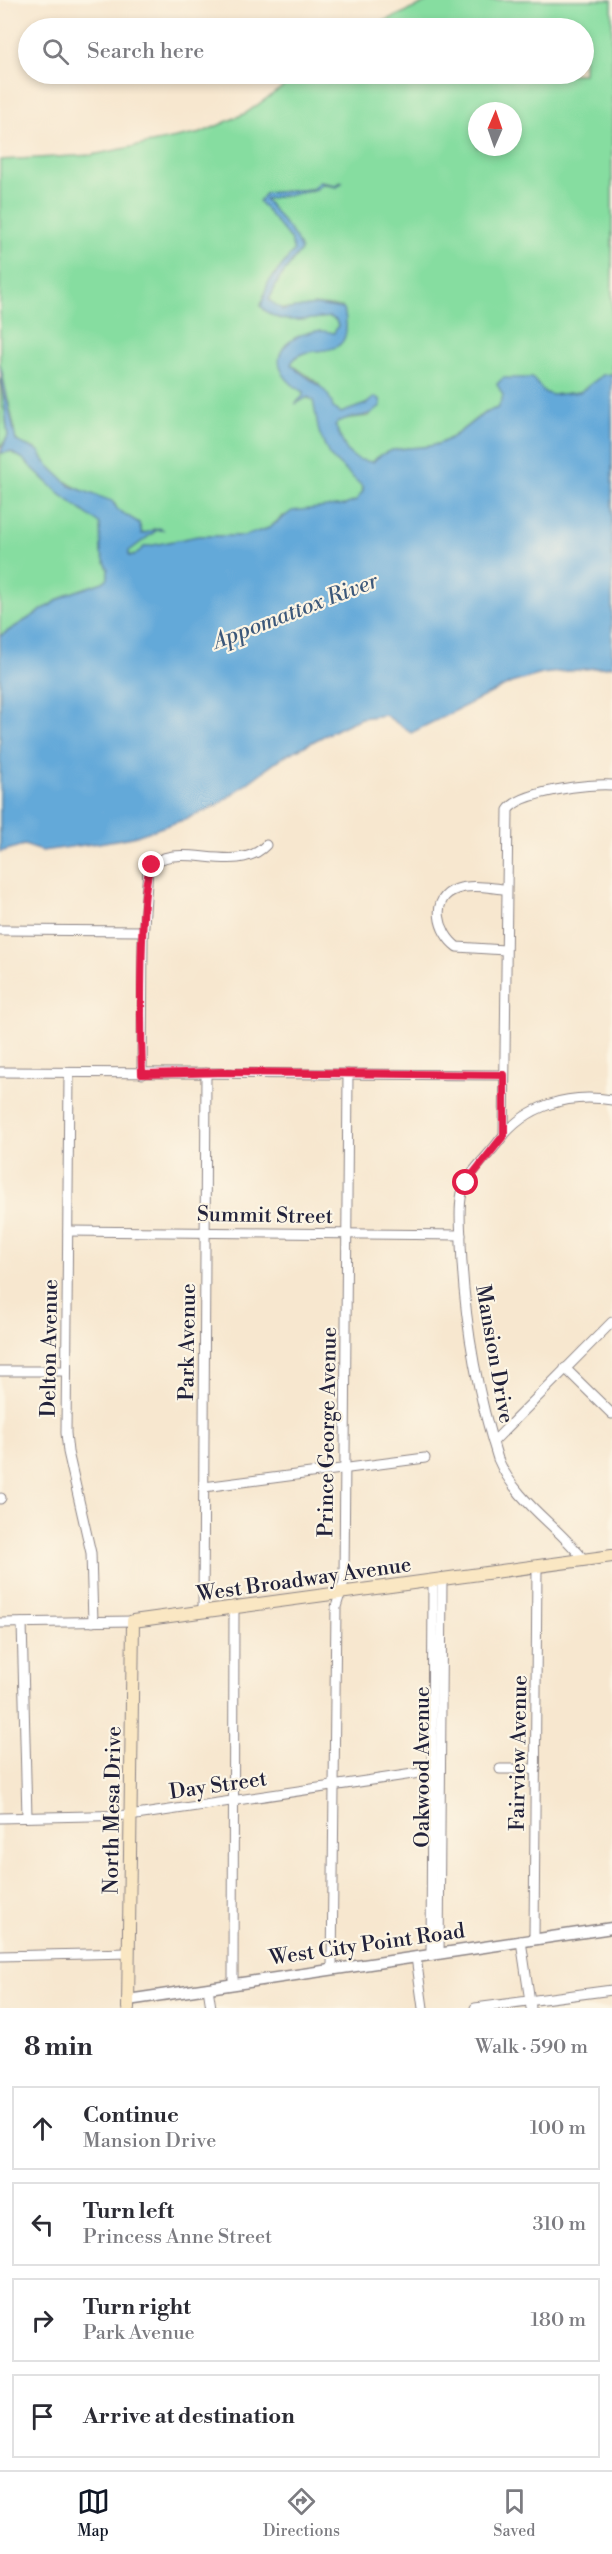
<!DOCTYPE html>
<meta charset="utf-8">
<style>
:root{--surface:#fff;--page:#f2f2f3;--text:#2b2b33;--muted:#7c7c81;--line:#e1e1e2;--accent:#111827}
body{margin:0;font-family:"Libre Bodoni",serif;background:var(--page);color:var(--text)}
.compass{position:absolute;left:468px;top:102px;width:54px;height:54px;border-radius:50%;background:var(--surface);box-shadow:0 3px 9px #0003;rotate:2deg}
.stop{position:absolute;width:18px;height:18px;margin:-14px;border:4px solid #e11d48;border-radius:50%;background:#fff}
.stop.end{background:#e11d48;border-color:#fff;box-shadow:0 2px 6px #0008}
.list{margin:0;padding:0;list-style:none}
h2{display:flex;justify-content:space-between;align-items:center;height:78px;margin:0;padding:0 24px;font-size:26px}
h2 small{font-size:20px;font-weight:400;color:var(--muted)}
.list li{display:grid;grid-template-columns:39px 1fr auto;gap:18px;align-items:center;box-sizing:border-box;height:84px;margin:0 12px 12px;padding:0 12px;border:2px solid var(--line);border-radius:0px}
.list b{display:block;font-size:22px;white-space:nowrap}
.list p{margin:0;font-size:20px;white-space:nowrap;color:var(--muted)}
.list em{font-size:20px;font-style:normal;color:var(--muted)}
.icon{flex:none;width:33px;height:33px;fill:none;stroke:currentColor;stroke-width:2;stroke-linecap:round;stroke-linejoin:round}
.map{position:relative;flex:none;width:612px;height:2008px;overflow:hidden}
.search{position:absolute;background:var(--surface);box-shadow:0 3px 9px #0003;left:18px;right:18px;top:18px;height:66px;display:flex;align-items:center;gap:15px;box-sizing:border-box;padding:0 21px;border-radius:33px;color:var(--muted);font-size:22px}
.sheet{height:462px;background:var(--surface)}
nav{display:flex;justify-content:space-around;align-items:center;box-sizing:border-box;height:84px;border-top:2px solid var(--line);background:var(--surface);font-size:16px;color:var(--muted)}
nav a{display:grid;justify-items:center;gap:3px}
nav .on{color:var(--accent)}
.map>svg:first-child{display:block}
.green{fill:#86dda0;stroke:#54806e;stroke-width:1.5;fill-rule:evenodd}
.water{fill:#63a9d9;stroke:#42668a;stroke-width:1.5}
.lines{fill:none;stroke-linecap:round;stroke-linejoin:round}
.minor-casing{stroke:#8c8485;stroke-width:11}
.tertiary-casing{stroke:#8c8485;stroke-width:13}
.secondary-casing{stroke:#8c8485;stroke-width:14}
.minor{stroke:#fff;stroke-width:9}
.tertiary{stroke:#fff;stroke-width:10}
.secondary{stroke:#fae7c3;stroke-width:12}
.route{stroke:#e11d48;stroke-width:8}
.labels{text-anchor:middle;stroke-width:4.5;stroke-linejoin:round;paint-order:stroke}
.street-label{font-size:21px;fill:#22223b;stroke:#fcf5e5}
.water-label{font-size:22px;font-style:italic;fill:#3c587a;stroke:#fcf5e5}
</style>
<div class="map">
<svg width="612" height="2008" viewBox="0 0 612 2008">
<rect width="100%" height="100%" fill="#fcf5e5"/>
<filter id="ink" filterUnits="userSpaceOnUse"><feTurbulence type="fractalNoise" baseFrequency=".0167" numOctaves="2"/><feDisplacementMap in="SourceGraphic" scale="12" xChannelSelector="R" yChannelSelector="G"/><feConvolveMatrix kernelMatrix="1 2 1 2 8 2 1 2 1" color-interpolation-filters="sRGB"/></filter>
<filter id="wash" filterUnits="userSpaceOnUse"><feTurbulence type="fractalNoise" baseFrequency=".008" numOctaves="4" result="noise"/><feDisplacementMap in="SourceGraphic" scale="24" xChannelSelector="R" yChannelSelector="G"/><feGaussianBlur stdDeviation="1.35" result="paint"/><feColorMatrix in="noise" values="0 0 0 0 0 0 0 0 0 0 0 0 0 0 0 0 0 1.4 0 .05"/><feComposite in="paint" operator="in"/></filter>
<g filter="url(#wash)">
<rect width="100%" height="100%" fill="#f7e7cf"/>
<!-- green -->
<g class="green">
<path d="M 432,0 L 612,0 L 612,374 L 603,375 L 580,392 L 552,395 L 544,392 L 532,378 C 518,380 504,395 498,408 C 477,412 464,433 443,442 C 421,453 390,441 373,462 C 343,460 346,447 334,425 L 343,419 L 369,416 L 380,400 L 375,397 L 366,404 L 341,413 L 333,408 L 318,383 L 291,364 C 299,346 324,354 339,345 L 342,307 C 334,308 326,304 318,305 C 302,305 281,317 269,300 L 279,279 L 301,250 L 265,199 L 315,190 L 322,184 L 337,187 L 341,182 L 336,185 L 320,182 L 312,189 L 266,193 L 262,203 L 291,240 L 294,251 L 268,283 L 261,306 L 300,320 L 330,317 L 336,320 L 338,326 L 334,333 C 311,331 293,335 280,355 L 295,387 L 303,392 L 303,396 L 313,400 C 318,418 318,436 329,453 C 338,467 359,474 363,491 L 356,501 L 345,505 L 283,516 L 269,528 L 244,536 L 198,536 L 129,556 L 129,551 L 157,530 L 162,530 L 153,529 L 146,534 L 142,534 L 139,523 L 117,510 L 115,504 C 90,494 61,485 44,461 C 43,459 42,455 40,453 C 29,440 13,452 14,426 L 0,364 L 0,160 L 92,155 L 201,133 L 246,113 L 301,74 L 584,74 L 584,28 L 369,28 ZM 477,111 L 513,111 L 513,147 L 477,147 Z"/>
<polygon points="0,377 8,436 0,448"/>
<polygon points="11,452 22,458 60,494 101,524 101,553 108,569 108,578 103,582 68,594 0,636 0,453"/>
</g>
<!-- water -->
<path class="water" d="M 319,182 L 336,185 L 343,182 L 337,187 L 322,184 L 315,190 L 265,199 L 295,237 L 301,250 L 279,279 L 269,300 L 283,310 L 316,305 L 344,309 C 358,372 303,336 291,364 C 305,380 329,384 333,408 L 341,413 L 366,404 L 375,397 L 380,399 L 381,405 C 368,422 348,412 335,425 C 346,447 344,460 373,462 C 391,441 421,453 443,442 C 464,433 477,413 498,408 L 503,396 L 497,384 L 503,378 L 533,378 L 544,392 L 552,395 L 580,392 L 603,375 L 612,374 L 612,666 L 542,674 L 511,683 L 411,733 L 385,715 L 361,718 L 341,727 L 283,757 L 216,806 L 183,820 L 133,837 L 99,843 L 42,851 L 24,845 L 0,852 L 0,636 L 68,594 L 103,582 L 108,578 L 108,569 L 101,553 L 100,524 L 60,494 L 22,458 L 11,452 L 0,453 L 8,436 L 0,364 L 16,441 L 39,451 L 45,462 L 70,486 L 112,501 L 118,510 L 139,523 L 142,534 L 159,528 L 164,530 L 157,530 L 129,551 L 129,556 L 135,555 L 144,547 L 198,536 L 244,536 L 269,528 L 292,511 L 345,505 L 356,501 L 363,491 L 363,487 L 329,455 L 319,432 L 313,400 L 308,397 L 295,404 L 303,396 L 303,392 C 266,370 274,339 315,331 C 320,330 329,332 334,333 L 338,326 L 336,320 L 330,317 C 307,319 277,327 261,306 L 268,283 L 294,251 L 291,240 L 259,201 L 266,193 L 312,189 Z"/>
</g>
<g filter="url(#ink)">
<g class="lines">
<!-- minor casing -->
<g class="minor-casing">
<g id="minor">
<polyline points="0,930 143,931"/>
<path d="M 505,950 L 457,947 C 438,933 429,898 457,889 C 472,884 490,888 505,889"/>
<polyline points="0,1072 504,1075"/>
<polyline points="69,1073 66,1433 68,1452 91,1553 93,1622"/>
<path d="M 142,1074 L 143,939 L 148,869 C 174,836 235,878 266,845"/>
<path d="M 504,1135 L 508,810 C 519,792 590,783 612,785"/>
<polyline points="68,1231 461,1235"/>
<polyline points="565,1368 612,1414"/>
<polyline points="0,1371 66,1371"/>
<polyline points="493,1442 612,1322"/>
<polyline points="204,1487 425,1458"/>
<polyline points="0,1499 1,1498"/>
<path d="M 584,1560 C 556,1524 516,1502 498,1459 C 476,1390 464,1316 461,1244 C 461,1227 458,1209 462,1193 C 468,1172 486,1159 499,1141 C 526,1105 568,1093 612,1100"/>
<polyline points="203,1612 206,1073"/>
<polyline points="0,1623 133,1621"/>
<polyline points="22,1623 27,1817"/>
<polyline points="500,1769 536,1769"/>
<polyline points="0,1818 136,1815 440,1770"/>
<polyline points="534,1939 537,1567"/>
<polyline points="521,1941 531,2008"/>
<polyline points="439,1954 442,1580"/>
<polyline points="431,1955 433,1582"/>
<polyline points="0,1956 129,1953"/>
<polyline points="416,1957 423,2008"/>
<polyline points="332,1969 336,1607 344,1581 348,1074"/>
<polyline points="233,1984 234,1608"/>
<polyline points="208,1988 211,2008"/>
<polyline points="475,2008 612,1990"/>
</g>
</g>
<!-- tertiary casing -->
<g class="tertiary-casing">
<polyline id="tertiary" points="128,2000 612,1928"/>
</g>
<!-- secondary casing -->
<g class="secondary-casing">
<polyline id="secondary" points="128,2008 133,1621 612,1556"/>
</g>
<!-- minor -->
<use href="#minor" class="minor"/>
<!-- tertiary -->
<use href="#tertiary" class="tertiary"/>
<!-- secondary -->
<use href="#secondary" class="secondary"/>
</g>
</g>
<g class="lines" filter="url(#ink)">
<!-- route -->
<path class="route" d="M 152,865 C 138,882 141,1043 142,1074 L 227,1072 L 504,1075 L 504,1135 L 466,1183"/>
</g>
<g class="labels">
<!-- street labels -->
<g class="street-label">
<text transform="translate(265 1215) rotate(1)" y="7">Summit Street</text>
<text transform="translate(187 1342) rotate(-89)" y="7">Park Avenue</text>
<text transform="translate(49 1348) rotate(-89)" y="7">Delton Avenue</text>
<text transform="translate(495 1354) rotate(80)" y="7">Mansion Drive</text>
<text transform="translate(327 1432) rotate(-89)" y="7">Prince George Avenue</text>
<text transform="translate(304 1579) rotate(-8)" y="7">West Broadway Avenue</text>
<text transform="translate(518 1753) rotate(-89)" y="7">Fairview Avenue</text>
<text transform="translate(422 1767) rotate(-90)" y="7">Oakwood Avenue</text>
<text transform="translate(218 1785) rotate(-8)" y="7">Day Street</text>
<text transform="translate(112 1810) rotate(-89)" y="7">North Mesa Drive</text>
<text transform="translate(367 1944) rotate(-8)" y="7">West City Point Road</text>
</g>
<!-- water labels -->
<g class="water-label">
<text transform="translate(295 610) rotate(-21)" y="8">Appomattox River</text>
</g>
</g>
</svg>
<svg class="compass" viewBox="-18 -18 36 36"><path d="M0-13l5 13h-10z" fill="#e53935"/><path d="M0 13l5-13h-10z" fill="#7c7c81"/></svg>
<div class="stop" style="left:466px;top:1183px"></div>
<div class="stop end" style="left:152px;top:865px"></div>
<div class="search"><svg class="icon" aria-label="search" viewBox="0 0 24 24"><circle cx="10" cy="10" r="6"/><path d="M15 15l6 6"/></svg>Search here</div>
</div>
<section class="sheet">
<h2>8 min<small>Walk · 590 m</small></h2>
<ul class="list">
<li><svg class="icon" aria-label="ahead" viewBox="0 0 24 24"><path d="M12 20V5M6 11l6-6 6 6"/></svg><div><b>Continue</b><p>Mansion Drive</p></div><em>100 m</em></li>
<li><svg class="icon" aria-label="left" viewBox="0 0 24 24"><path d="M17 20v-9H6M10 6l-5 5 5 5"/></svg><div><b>Turn left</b><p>Princess Anne Street</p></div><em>310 m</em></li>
<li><svg class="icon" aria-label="right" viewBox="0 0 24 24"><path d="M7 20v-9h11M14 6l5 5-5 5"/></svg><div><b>Turn right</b><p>Park Avenue</p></div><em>180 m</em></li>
<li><svg class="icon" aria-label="arrive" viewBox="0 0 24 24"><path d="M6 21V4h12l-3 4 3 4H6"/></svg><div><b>Arrive at destination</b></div></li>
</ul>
</section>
<nav>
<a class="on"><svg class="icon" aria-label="map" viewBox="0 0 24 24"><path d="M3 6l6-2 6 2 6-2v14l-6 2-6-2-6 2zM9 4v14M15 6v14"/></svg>Map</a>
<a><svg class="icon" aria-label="directions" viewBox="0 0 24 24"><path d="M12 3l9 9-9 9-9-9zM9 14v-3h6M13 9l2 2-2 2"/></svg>Directions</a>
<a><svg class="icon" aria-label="saved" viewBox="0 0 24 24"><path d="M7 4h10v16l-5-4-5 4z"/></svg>Saved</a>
</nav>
